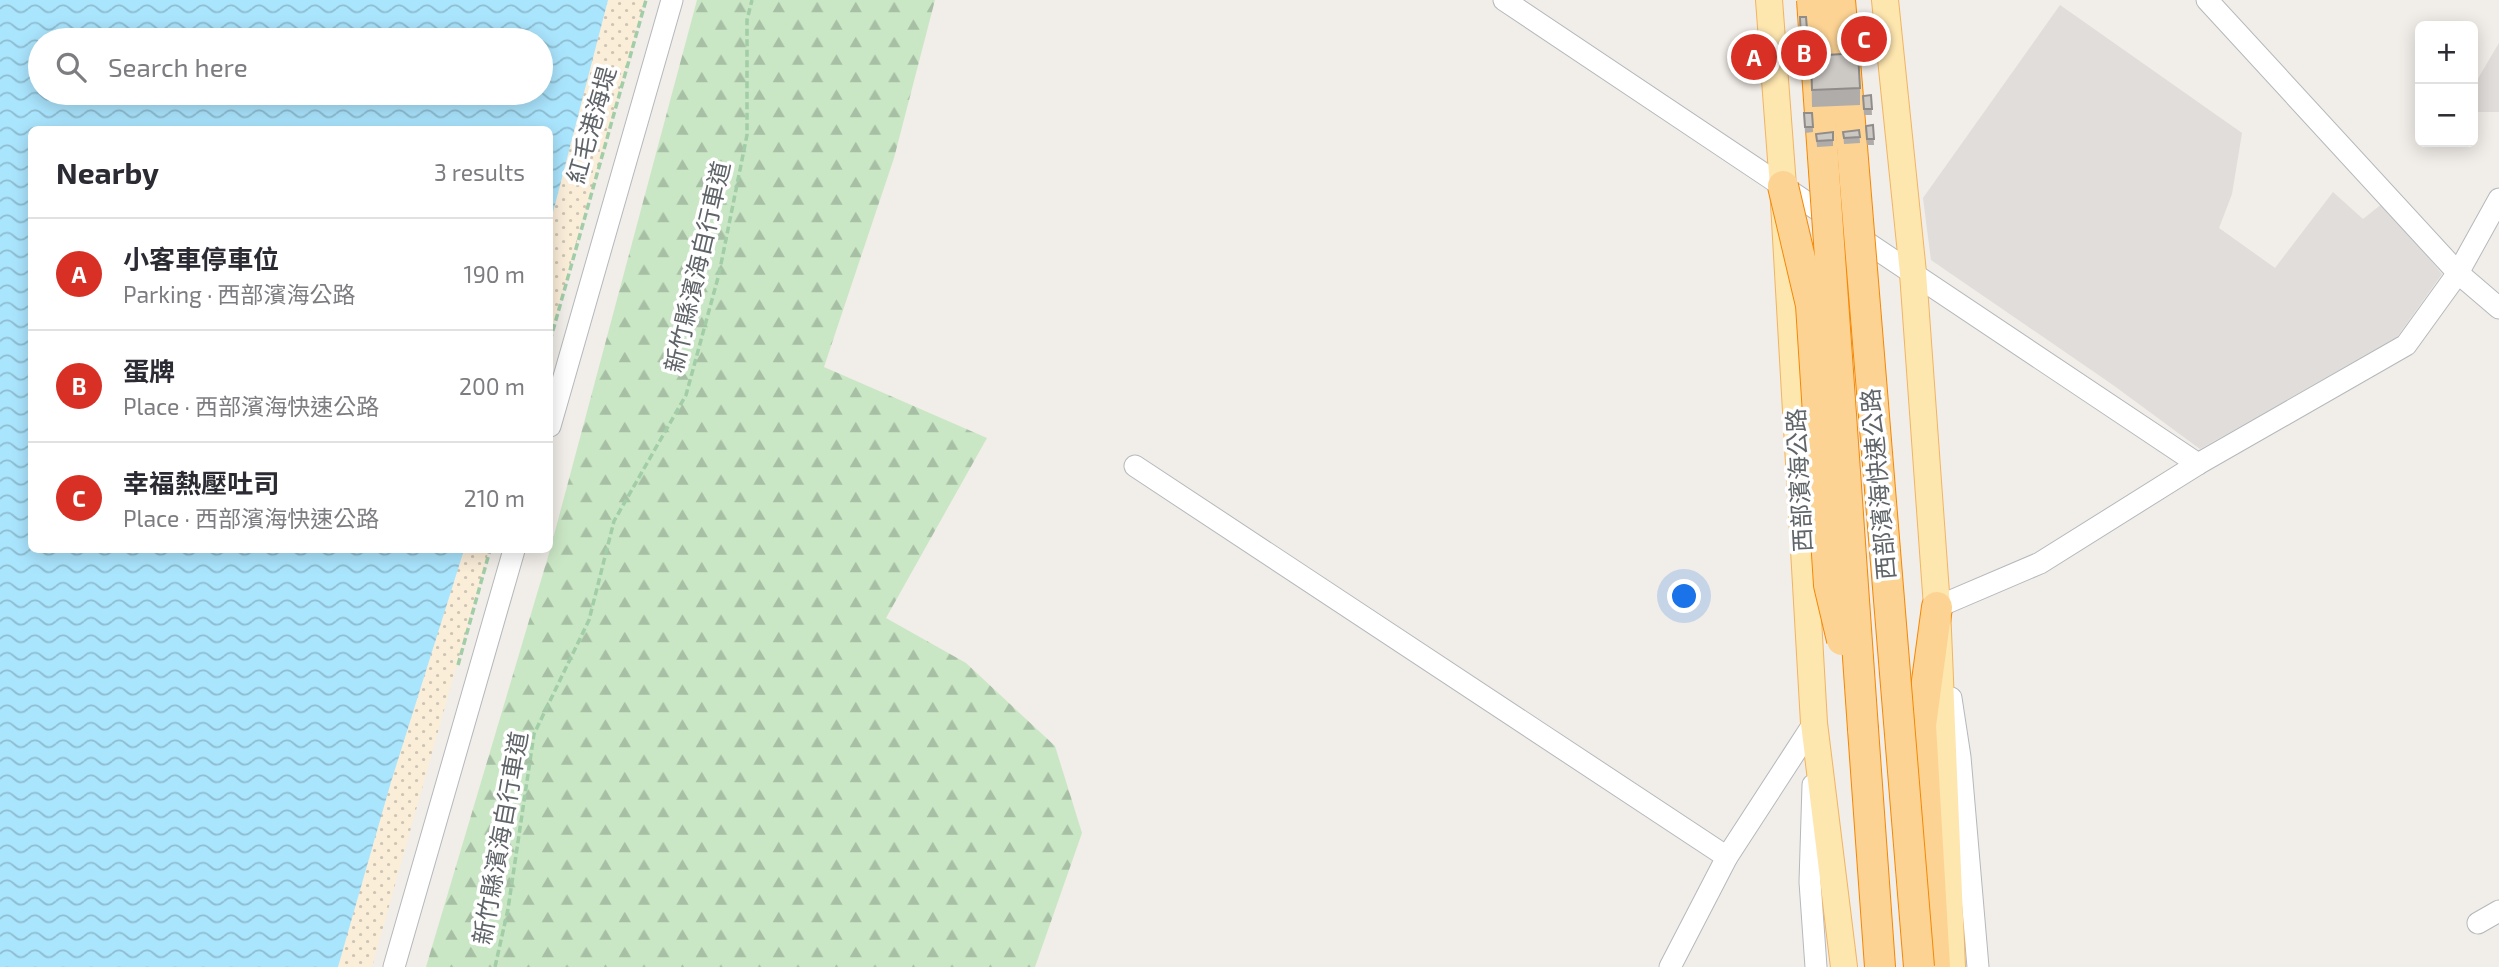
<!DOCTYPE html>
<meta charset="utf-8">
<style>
:root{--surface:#fff;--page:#f2f2f3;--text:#2b2b33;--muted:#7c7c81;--line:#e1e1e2;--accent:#d93025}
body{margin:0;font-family:"Exo 2","Noto Sans TC",sans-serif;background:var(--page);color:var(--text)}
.controls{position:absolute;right:21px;top:21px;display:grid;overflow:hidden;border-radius:10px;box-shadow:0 4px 18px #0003}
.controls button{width:63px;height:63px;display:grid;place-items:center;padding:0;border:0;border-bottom:2px solid var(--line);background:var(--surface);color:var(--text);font:35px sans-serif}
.you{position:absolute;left:1685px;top:597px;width:24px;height:24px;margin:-18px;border:5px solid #fff;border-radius:50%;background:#1a73e8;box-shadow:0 0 0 10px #1a73e833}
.badge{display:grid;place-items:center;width:46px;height:46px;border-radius:50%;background:var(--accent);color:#fff;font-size:23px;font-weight:700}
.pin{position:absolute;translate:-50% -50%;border:4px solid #fff;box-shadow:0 2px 7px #0006}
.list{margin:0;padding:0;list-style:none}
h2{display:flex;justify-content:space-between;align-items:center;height:91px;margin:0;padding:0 28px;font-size:30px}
h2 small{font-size:23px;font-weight:400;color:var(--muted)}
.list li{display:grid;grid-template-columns:46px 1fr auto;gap:21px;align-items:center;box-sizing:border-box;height:112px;padding:0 28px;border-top:2px solid var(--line)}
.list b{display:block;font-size:26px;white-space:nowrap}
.list p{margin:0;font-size:23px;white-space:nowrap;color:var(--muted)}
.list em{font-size:23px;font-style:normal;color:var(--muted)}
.icon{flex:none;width:38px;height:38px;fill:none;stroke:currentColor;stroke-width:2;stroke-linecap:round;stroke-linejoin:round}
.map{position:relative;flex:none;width:2499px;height:967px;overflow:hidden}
.search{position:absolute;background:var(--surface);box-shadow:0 4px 18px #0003;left:28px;top:28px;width:525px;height:77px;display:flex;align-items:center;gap:18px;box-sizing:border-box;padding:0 24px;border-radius:38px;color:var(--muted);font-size:26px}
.panel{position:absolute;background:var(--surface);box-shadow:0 4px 18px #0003;left:28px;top:126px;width:525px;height:427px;border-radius:10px}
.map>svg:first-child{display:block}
.industrial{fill:#e0ddda}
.forest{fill:url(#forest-firs)}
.sand{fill:url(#sand-dots)}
.water{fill:url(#water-waves);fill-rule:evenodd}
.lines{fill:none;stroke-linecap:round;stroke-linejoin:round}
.minor-casing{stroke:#b5b8bc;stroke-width:23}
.major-casing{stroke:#f1b461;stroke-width:28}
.highway-casing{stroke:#f68702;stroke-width:32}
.path{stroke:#a1cda7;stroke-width:3.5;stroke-dasharray:7 3.5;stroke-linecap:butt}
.minor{stroke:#fff;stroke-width:21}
.major{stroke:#fee6af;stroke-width:26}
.highway{stroke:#fcd393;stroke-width:30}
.highway-bridge-casing{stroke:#f68702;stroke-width:32;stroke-linecap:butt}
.highway-bridge{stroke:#fcd393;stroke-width:30}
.wall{fill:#afaca9}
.building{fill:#ccc8c4;stroke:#8f8c89;stroke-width:2}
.labels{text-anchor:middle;stroke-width:7;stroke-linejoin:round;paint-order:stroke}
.street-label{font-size:24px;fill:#5f6468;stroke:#fff}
</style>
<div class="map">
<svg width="2499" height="967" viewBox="0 0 2499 967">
<defs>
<pattern id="forest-firs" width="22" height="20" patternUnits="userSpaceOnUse" patternTransform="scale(1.75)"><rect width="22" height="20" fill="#cae7c5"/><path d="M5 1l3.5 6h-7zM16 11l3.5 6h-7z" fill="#a7bfa4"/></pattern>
<pattern id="sand-dots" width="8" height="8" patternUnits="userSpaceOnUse" patternTransform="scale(1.75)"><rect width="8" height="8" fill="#fbeed9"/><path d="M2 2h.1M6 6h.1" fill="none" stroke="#cec4b4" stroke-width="1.8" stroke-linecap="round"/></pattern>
<pattern id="water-waves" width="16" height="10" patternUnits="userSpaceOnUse" patternTransform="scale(1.75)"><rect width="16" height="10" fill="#aae5fe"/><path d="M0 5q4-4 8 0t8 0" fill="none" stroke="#8ebdd1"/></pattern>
</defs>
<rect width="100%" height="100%" fill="#f1ede8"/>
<!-- industrial -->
<g class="industrial">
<polygon points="2060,5 2242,133 2232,194 2219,228 2275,268 2333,192 2363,219 2383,203 2442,274 2395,340 2200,449 2113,385 1931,260 1923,198"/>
<polygon points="2499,43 2499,112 2473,112 2473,87"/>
</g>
<!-- forest -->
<polygon class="forest" points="697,0 935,0 894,158 824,367 987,438 886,618 966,663 1055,746 1082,833 1035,967 426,967 550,550"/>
<!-- sand -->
<g class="sand">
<polygon points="590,0 645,0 550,337 550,145"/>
<polygon points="436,550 489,550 372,967 307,967"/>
</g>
<!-- water -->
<path class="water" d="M 0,0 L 608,0 L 550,224 L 550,130 L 32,130 L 32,550 L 464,550 L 391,782 L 338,967 L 0,967 ZM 40,40 L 541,40 L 541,93 L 40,93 Z"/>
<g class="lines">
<!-- minor casing -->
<g class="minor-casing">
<g id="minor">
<polyline points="1504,0 2198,464"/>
<polyline points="2207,0 2458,273 2499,308"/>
<polyline points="550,426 672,0"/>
<polyline points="1135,466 1727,857"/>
<polyline points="1938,618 1937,607 2040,563 2198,464 2406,345 2458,273 2499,199"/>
<polyline points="1951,698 1960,757 1978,967"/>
<polyline points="1813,785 1810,882 1816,967"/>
<polyline points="2478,923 2499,911"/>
<polyline points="394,967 514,550"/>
<polyline points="1670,967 1727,857 1814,723"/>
</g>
</g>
<!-- major casing -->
<g class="major-casing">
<g id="major">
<polyline points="1769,0 1783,186 1814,723 1844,967"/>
<polyline points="1885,0 1913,273 1937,607 1952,967"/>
</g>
</g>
<!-- highway casing -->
<g class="highway-casing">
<g id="highway">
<polyline points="1863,729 1880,967"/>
<polyline points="1935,967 1921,725 1937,607"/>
</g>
</g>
<!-- path -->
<g class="path">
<polyline points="550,341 646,0"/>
<polyline points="458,665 490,550"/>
<polyline points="495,967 508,909 534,734 589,620 614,521 686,395 719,274 747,135 747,20 752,0"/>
</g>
<!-- minor -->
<use href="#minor" class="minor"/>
<!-- major -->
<use href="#major" class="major"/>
<!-- highway -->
<use href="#highway" class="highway"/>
<!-- highway-bridge casing -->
<g class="highway-bridge-casing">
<g id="highway-bridge">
<polyline points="1812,0 1863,729"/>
<polyline points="1840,0 1919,967"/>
<polyline points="1783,186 1811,305 1829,585 1842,640"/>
</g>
</g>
<!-- highway-bridge -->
<use href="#highway-bridge" class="highway-bridge"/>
</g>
<!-- wall -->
<g class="wall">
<polygon points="1860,16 1868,41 1868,58 1861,58"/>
<polygon points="1800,17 1808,42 1808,59 1801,59"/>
<polygon points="1811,56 1860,88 1860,105 1812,107"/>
<polygon points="1871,95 1872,115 1864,115 1863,96"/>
<polygon points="1804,113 1812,113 1813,132 1805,133"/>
<polygon points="1873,125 1874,145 1867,145 1866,126"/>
<polygon points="1859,130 1860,143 1844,144 1843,132"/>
<polygon points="1816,134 1833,140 1833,146 1817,147"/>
</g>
<!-- building -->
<g class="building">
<polygon points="1860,16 1867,16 1868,41 1861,41"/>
<polygon points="1800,17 1806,17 1808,42 1801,42"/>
<polygon points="1858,53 1860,88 1812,90 1811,56"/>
<polygon points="1871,95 1872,109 1864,109 1863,96"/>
<polygon points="1804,113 1812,113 1813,127 1805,127"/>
<polygon points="1873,125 1874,139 1867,139 1866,126"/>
<polygon points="1859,130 1860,137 1844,138 1843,132"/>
<polygon points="1833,132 1833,140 1817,141 1816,134"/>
</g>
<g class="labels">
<!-- street labels -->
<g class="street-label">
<text transform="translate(592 125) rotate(-74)" y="8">紅毛港海堤</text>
<text transform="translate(698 267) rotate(-77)" y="8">新竹縣濱海自行車道</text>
<text transform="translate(1800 480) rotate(-93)" y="8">西部濱海公路</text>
<text transform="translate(1879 484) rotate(-95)" y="8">西部濱海快速公路</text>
<text transform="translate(501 838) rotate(-80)" y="8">新竹縣濱海自行車道</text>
</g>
</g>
</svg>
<div class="controls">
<button>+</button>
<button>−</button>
</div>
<div class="you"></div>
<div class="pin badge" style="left:1754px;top:57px">A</div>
<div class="pin badge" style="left:1804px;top:53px">B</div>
<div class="pin badge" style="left:1864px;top:39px">C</div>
<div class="search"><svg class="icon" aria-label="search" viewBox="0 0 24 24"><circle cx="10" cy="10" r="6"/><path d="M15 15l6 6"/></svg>Search here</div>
<section class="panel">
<h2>Nearby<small>3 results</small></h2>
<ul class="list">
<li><span class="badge">A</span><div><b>小客車停車位</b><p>Parking · 西部濱海公路</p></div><em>190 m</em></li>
<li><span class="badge">B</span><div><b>蛋牌</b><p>Place · 西部濱海快速公路</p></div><em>200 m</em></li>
<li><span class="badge">C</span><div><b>幸福熱壓吐司</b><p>Place · 西部濱海快速公路</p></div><em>210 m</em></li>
</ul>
</section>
</div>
